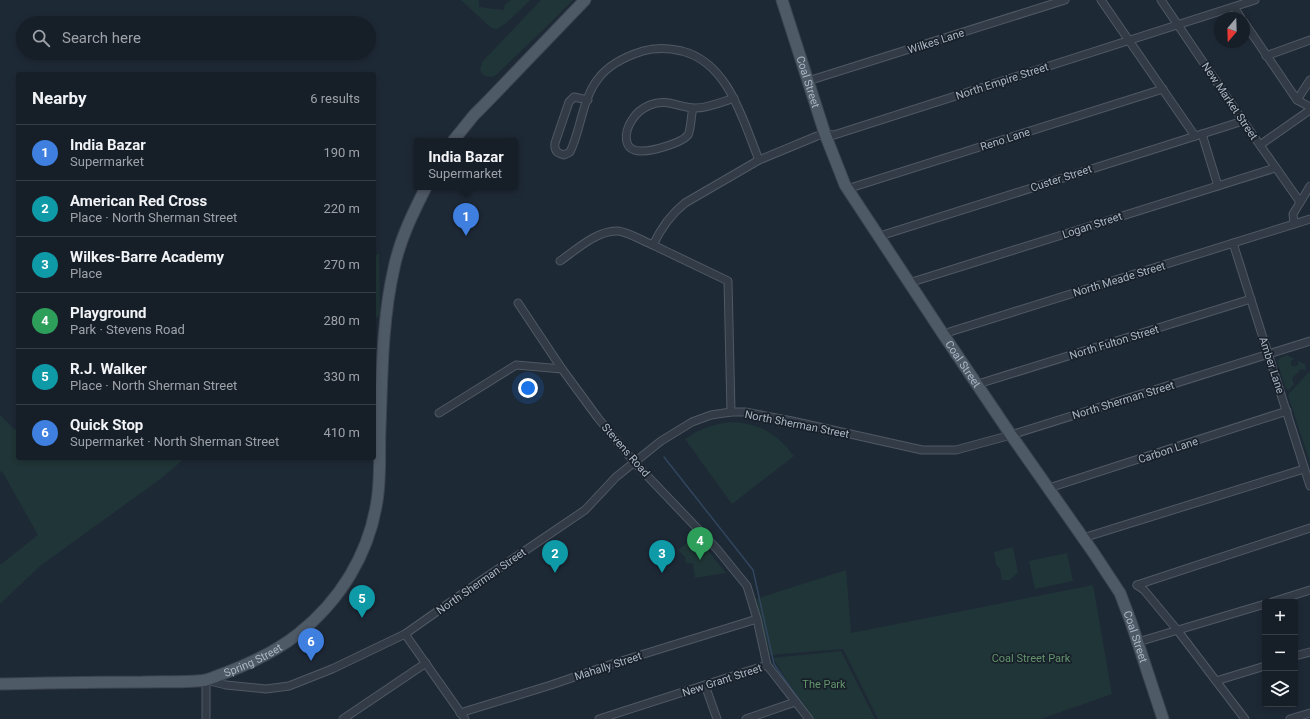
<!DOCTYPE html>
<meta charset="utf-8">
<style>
:root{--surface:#161f28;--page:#232c34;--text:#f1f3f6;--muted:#9ea2a8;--line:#353d45;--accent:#7ab2fa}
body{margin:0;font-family:Roboto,sans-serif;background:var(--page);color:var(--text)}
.controls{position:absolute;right:12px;bottom:12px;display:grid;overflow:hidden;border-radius:4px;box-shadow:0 2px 6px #0003}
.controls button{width:36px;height:36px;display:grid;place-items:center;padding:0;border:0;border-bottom:1px solid var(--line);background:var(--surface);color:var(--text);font:20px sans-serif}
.compass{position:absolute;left:1214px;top:12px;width:36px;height:36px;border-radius:50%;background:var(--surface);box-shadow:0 2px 6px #0003;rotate:199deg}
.you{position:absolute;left:528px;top:388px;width:14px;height:14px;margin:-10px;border:3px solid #fff;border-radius:50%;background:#1a73e8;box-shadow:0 0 0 6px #1a73e833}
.badge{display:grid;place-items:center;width:26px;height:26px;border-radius:50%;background:var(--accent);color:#fff;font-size:13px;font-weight:700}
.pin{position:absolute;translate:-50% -33px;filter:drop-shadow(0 1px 2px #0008)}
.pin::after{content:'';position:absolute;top:21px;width:14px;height:12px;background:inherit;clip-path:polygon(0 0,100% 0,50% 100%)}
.popup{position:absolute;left:414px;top:138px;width:104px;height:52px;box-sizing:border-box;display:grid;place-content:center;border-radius:4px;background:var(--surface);filter:drop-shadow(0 1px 3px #0005);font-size:13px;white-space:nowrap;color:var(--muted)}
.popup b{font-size:15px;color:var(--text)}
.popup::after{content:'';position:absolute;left:50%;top:100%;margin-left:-8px;border:8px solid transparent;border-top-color:var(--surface)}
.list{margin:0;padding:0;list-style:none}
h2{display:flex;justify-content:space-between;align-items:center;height:52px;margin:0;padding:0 16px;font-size:17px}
h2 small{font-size:13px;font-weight:400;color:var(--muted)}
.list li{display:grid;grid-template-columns:26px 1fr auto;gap:12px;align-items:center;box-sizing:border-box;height:56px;padding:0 16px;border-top:1px solid var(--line)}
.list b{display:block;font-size:15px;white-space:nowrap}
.list p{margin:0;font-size:13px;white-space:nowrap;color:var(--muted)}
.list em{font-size:13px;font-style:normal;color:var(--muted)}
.icon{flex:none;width:22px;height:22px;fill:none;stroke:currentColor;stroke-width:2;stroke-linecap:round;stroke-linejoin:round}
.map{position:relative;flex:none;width:1310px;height:719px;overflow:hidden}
.search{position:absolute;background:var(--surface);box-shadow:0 2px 6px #0003;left:16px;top:16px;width:360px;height:44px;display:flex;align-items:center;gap:10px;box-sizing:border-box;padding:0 14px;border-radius:22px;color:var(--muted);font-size:15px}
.panel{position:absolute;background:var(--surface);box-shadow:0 2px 6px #0003;left:16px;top:72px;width:360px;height:388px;border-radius:4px}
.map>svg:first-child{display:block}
.green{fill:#203537}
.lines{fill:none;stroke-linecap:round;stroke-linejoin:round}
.stream{stroke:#31465e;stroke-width:1.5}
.street-casing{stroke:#4f5965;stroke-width:9}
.primary-casing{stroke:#3b4450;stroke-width:13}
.street{stroke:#323b46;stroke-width:7}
.primary{stroke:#4f5a67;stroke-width:11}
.labels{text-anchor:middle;stroke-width:3.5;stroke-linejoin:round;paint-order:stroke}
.street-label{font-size:11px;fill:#abb6c4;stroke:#18202a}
.park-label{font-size:11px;fill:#63946c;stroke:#18202a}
</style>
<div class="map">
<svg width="1310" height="719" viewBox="0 0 1310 719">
<rect width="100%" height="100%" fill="#1e2936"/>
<!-- green -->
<g class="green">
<path d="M 461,0 L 478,0 L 479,1 L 479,7 L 504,10 L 505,4 L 511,0 L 530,0 C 524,6 503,28 496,29 C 494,29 492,28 490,27 Z"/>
<path d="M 541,0 L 573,0 C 548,26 522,50 496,75 L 492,77 L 484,76 L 480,70 L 482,62 Z"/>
<polygon points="379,253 380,314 374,321 374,257"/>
<polygon points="1287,355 1294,359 1291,361 1291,365 1294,367 1298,365 1298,361 1305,364 1306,370 1301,369 1292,378 1294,384 1289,390 1286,389 1277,361 1280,358"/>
<polygon points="1308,373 1310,373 1310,463 1288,395"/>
<polygon points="0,415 15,430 18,428 18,458 185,458 159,480 40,566 0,604 0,565 38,535 2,471 0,472"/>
<path d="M 735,422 C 765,426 775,433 794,456 L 732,504 L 685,439 C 701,428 715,423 735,422 Z"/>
<polygon points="696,536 726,573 695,578 693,563 686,563 685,557 678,550"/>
<polygon points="1013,547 1018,572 1010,580 1002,580 1000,569 996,565 994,552"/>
<polygon points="1067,553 1073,581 1035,589 1029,561"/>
<polygon points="846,570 851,633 1093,585 1112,694 1041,719 878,719 843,649 770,655 756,599"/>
<polygon points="841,651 875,719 812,719 773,658"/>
</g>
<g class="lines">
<!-- stream -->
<g class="stream">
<polyline points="664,457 753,570 774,664 802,704 801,704"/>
<polyline points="788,708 795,706"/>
</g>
<!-- street casing -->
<g class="street-casing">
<g id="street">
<polyline points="1101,0 1195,136"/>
<polyline points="1161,0 1243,121 1300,202"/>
<polyline points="1234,7 1241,18"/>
<polyline points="1244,22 1297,100 1310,107"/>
<polyline points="1266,56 1310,40"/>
<polyline points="808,81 1065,0"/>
<path d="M 588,100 L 574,97 L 569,102 L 555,143 C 554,151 557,153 564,155 L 570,152 C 581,130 582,99 598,79 C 608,65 627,56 643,51 C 657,47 669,48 682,51 C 729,63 743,121 759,160"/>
<polyline points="1297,100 1310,80"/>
<path d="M 693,108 C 691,115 691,130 688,135 C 682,143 653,151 642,151 C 622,152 624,132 632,120 C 636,113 643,108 650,105 C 667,98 679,108 695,108 C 708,108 722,102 734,98"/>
<polyline points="1202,134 1218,186"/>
<polyline points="1260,145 1310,110"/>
<polyline points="847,189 1163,89"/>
<polyline points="1294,224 1293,214 1310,186"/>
<polyline points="880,236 1243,121"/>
<polyline points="1233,243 1310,486"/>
<path d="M 560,261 C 576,250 597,230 618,231 C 628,232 643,241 653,245"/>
<polyline points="909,283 1275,168"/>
<polyline points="518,303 562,369 598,418 634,462 717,549 747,586 757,619 767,665 809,719"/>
<polyline points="943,334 1310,219"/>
<polyline points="978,384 1251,299"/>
<path d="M 731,412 L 728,281 L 653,245 C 661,228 670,215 685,203 L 759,160 L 817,136 L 825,134 L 834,135 L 1255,0"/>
<polyline points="439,413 516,365 562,369"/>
<polyline points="1049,488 1287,411"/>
<polyline points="1083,538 1304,469"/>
<polyline points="1137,585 1310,528"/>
<polyline points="1137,585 1144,590 1178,631 1245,719"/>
<polyline points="1272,602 1310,590"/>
<polyline points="405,634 465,719"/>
<polyline points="1138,642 1265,604"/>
<polyline points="1295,656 1310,652"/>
<polyline points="1216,681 1265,666"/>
<polyline points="705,685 717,719"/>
<polyline points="460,713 551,685 615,663 757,619"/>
<polyline points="206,719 206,680 226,685 266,689 289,686 332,669 405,634 479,582 585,510 616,477 661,441 692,422 711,415 731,412 745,412 792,421 922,450 956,450 1011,435 1310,341"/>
<polyline points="343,719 426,663"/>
<polyline points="599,719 767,665"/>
<polyline points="746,719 795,702"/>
<polyline points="1290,719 1310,713"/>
</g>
</g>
<!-- primary casing -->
<g class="primary-casing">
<g id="primary">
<path id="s1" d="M 782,0 L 825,134 L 845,185 L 943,334 L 1011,435 L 1093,552 L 1120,593 L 1131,622 L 1163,719"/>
<polyline points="453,141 474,115 487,102 585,0"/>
<path id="s2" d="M 0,684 C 48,683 95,682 143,682 C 161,681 189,683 206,680 C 213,678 219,675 225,673 C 252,663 275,652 298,634 C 340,601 369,554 377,501 C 381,477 379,453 380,429 C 382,376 382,320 394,268 C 400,239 413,213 426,187"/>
</g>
</g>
<!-- street -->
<use href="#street" class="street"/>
<!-- primary -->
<use href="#primary" class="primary"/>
</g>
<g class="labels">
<!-- street labels -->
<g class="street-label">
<text transform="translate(936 41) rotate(-18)" y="4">Wilkes Lane</text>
<text transform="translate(1002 81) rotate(-18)" y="4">North Empire Street</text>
<text dy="4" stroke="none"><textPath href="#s1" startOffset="86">Coal Street</textPath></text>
<text transform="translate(1230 101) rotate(56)" y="4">New Market Street</text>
<text transform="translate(1005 139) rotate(-18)" y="4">Reno Lane</text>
<text transform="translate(1061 178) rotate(-18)" y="4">Custer Street</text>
<text transform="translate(1092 225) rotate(-18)" y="4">Logan Street</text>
<text transform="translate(1119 279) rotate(-17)" y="4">North Meade Street</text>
<text transform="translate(1114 342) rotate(-17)" y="4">North Fulton Street</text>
<text dy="4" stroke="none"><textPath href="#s1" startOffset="410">Coal Street</textPath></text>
<text transform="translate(1272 365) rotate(72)" y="4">Amber Lane</text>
<text transform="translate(1123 400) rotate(-17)" y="4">North Sherman Street</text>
<text transform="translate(797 424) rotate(11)" y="4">North Sherman Street</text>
<text transform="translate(626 450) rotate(49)" y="4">Stevens Road</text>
<text transform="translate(1168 450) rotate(-18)" y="4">Carbon Lane</text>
<text transform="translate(481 581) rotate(-35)" y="4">North Sherman Street</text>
<text dy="4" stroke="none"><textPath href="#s1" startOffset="734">Coal Street</textPath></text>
<text dy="4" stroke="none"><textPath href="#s2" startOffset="257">Spring Street</textPath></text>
<text transform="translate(608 666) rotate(-18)" y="4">Mahally Street</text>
<text transform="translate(722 680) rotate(-18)" y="4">New Grant Street</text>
</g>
<!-- park labels -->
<g class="park-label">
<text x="1031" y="662">Coal Street Park</text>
<text x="824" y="688">The Park</text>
</g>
</g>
</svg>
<div class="controls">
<button>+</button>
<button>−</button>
<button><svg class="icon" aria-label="layers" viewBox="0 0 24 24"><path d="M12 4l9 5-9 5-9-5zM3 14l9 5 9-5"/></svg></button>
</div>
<svg class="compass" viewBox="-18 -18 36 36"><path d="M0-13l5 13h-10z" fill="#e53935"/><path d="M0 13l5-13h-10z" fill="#9ea2a8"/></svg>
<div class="you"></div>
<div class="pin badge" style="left:466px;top:236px;background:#3f7fe0">1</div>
<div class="popup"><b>India Bazar</b>Supermarket</div>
<div class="pin badge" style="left:555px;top:573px;background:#0f9aa8">2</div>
<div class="pin badge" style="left:662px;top:573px;background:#0f9aa8">3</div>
<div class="pin badge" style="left:700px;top:560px;background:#2e9e5b">4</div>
<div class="pin badge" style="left:362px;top:618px;background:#0f9aa8">5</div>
<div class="pin badge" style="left:311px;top:661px;background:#3f7fe0">6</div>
<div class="search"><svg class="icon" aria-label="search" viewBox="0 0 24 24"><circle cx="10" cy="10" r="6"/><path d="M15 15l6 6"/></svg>Search here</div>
<section class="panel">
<h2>Nearby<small>6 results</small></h2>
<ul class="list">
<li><span class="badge" style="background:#3f7fe0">1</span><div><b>India Bazar</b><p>Supermarket</p></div><em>190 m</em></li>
<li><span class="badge" style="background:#0f9aa8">2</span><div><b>American Red Cross</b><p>Place · North Sherman Street</p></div><em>220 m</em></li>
<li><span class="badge" style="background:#0f9aa8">3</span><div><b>Wilkes-Barre Academy</b><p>Place</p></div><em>270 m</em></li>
<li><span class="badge" style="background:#2e9e5b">4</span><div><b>Playground</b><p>Park · Stevens Road</p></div><em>280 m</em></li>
<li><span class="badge" style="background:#0f9aa8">5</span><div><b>R.J. Walker</b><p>Place · North Sherman Street</p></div><em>330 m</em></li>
<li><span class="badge" style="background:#3f7fe0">6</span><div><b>Quick Stop</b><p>Supermarket · North Sherman Street</p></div><em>410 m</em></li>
</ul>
</section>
</div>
